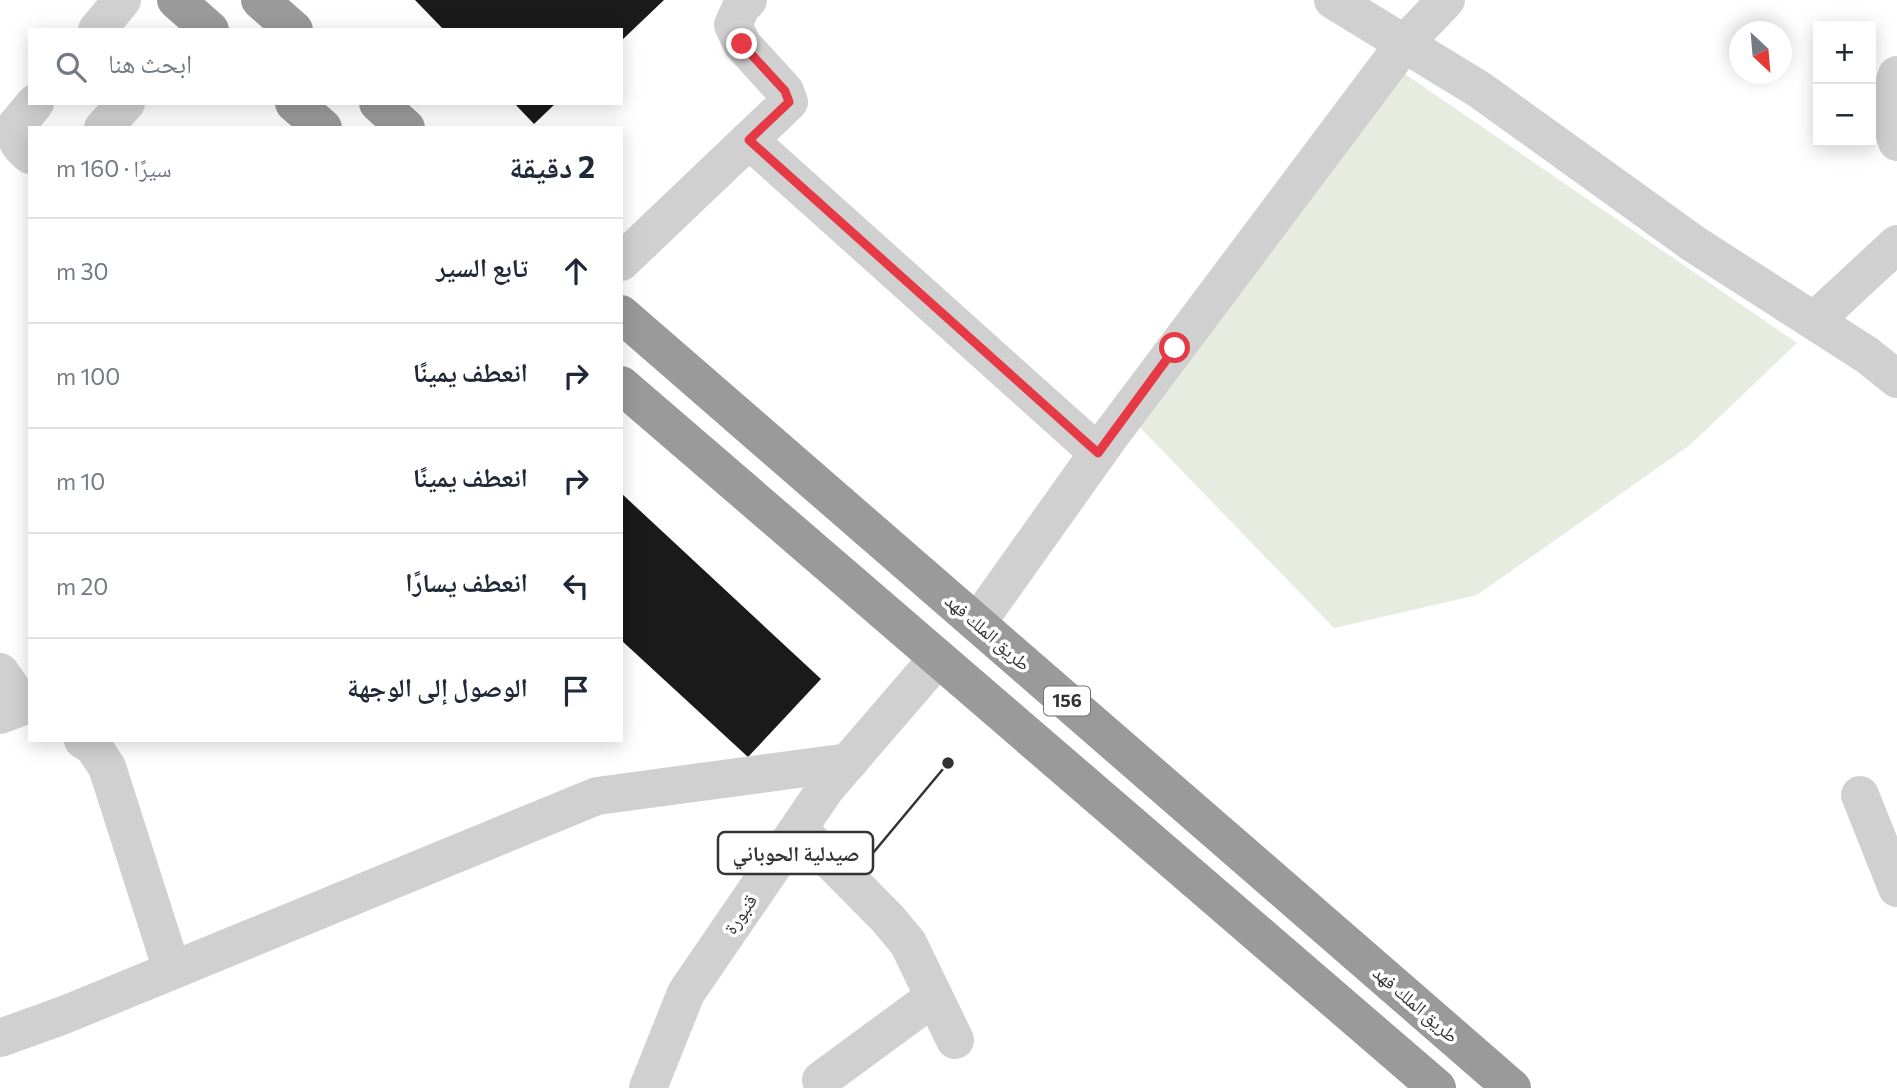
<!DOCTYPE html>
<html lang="ar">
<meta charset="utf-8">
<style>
:root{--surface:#fff;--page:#f2f2f3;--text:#1f2937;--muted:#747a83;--line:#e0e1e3}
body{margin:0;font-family:Commissioner,"Noto Naskh Arabic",sans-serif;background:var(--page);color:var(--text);direction:rtl}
.controls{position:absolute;right:21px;top:21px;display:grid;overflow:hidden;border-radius:0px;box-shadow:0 4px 18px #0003}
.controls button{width:63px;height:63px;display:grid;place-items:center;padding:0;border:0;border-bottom:2px solid var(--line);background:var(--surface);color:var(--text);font:35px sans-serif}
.compass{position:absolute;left:1729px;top:21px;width:63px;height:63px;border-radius:50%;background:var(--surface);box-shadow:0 4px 18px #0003;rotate:154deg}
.stop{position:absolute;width:21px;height:21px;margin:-16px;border:5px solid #e63946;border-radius:50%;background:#fff}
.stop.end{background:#e63946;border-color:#fff;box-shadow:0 2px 7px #0008}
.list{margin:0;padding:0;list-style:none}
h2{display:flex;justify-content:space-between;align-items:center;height:91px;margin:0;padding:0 28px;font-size:30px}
h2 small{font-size:23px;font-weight:400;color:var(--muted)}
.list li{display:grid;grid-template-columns:46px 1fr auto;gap:21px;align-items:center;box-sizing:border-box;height:105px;padding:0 28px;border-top:2px solid var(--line)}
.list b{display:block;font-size:26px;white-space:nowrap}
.list em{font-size:23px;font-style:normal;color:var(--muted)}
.icon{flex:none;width:38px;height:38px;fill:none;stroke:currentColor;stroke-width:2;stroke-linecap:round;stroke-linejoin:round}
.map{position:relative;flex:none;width:1897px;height:1088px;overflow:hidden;direction:ltr}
.search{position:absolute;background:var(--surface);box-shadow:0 4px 18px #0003;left:28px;top:28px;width:595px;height:77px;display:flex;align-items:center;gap:18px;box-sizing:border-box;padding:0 24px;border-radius:0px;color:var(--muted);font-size:26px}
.panel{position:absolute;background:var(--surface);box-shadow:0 4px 18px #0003;left:28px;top:126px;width:595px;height:616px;border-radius:0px;direction:rtl}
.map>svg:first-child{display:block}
.green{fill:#e6ecdf}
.building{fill:#1a1a1a}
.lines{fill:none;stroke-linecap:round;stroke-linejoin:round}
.minor{stroke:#d0d0d0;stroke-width:38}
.highway{stroke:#9a9a9a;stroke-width:38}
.route{stroke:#e63946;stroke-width:9}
.labels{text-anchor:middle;stroke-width:7;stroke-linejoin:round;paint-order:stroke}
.shield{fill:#fff;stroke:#707070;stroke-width:2}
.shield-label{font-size:18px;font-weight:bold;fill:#333}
.street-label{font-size:19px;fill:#333;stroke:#fff}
.leader{fill:none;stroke:#333;stroke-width:2.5}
.callout-dot{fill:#333;stroke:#fff;stroke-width:2.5}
.callout{fill:#fff;stroke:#333;stroke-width:2.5}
.callout-label{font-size:21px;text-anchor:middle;font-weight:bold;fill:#333}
</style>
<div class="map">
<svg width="1897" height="1088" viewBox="0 0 1897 1088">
<rect width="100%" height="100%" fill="#fff"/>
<!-- green -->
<polygon class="green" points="1405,74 1797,343 1690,445 1477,595 1334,628 1128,415"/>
<!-- building -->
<g class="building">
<polygon points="415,0 664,0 621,41 621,30 444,30"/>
<polygon points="514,103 556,103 534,124"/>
<polygon points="621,493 821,679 748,757 621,640"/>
</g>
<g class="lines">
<!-- minor -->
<g class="minor">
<polyline points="748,0 741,7 733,25 742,44 785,91 789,102 749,140"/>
<polyline points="1333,0 1480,90 1694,244 1867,355 1897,379"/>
<polyline points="97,30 122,0"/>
<polyline points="1897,75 1886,108 1897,142"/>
<polyline points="103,128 126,103"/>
<path d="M 30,155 C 19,146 15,140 15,127 L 35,103"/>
<polyline points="621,262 749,140 1098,453"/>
<polyline points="1814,321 1897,244"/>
<polyline points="977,623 1110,436 1404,44 1446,0"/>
<polyline points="0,672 24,706 0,715"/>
<polyline points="83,740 93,746 107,767 172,970"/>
<polyline points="1860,795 1897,888"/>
<polyline points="799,829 888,919 908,943 955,1040"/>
<polyline points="0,1038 64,1015 597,796 849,762"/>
<polyline points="821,1080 934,997"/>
<polyline points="648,1088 686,993 826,788 938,658"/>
</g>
<!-- highway -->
<g class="highway">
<polyline points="176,0 210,30"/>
<polyline points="260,0 294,30"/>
<polyline points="294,103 323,128"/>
<polyline points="378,103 406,128"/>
<polyline points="621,314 1512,1088"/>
<polyline points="621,385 1437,1088"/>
</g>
</g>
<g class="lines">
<!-- route -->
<polyline class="route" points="742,44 785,91 789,102 749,140 1098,453 1175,348"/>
</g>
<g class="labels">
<!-- shield labels -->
<rect class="shield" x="1044" y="686.5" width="46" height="29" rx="5"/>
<g class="shield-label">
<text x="1067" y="707">156</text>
</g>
<!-- street labels -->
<g class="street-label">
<text transform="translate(988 632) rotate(41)" y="7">طريق الملك فهد</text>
<text transform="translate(740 914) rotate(-56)" y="7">قنبورة</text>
<text transform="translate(1416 1004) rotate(41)" y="7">طريق الملك فهد</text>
</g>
</g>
<!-- callouts -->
<path class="leader" d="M948 763L873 853"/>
<circle class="callout-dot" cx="948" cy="763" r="7"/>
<rect class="callout" x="718" y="832" width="155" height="42" rx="7"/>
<g class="callout-label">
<text x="796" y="861">صيدلية الحوباني</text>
</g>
</svg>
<div class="controls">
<button>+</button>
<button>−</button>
</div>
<svg class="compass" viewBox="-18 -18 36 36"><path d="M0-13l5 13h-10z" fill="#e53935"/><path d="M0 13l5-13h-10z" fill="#747a83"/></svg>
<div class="stop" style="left:1175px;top:348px"></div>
<div class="stop end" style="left:742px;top:44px"></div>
<div class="search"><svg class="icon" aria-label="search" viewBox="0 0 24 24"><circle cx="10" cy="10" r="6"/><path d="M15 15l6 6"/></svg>ابحث هنا</div>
<section class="panel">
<h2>2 دقيقة<small>سيرًا · 160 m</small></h2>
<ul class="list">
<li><svg class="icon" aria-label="ahead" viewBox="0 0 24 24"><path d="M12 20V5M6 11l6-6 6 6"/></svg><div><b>تابع السير</b></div><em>30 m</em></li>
<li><svg class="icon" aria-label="right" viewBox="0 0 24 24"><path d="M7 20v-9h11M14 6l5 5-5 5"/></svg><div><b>انعطف يمينًا</b></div><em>100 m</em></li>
<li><svg class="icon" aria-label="right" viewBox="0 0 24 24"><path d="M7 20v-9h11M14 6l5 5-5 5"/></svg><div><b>انعطف يمينًا</b></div><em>10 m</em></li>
<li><svg class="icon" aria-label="left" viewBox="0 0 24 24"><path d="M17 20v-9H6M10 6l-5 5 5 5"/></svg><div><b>انعطف يسارًا</b></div><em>20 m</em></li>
<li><svg class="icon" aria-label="arrive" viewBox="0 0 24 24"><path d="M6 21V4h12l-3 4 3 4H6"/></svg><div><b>الوصول إلى الوجهة</b></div></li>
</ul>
</section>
</div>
